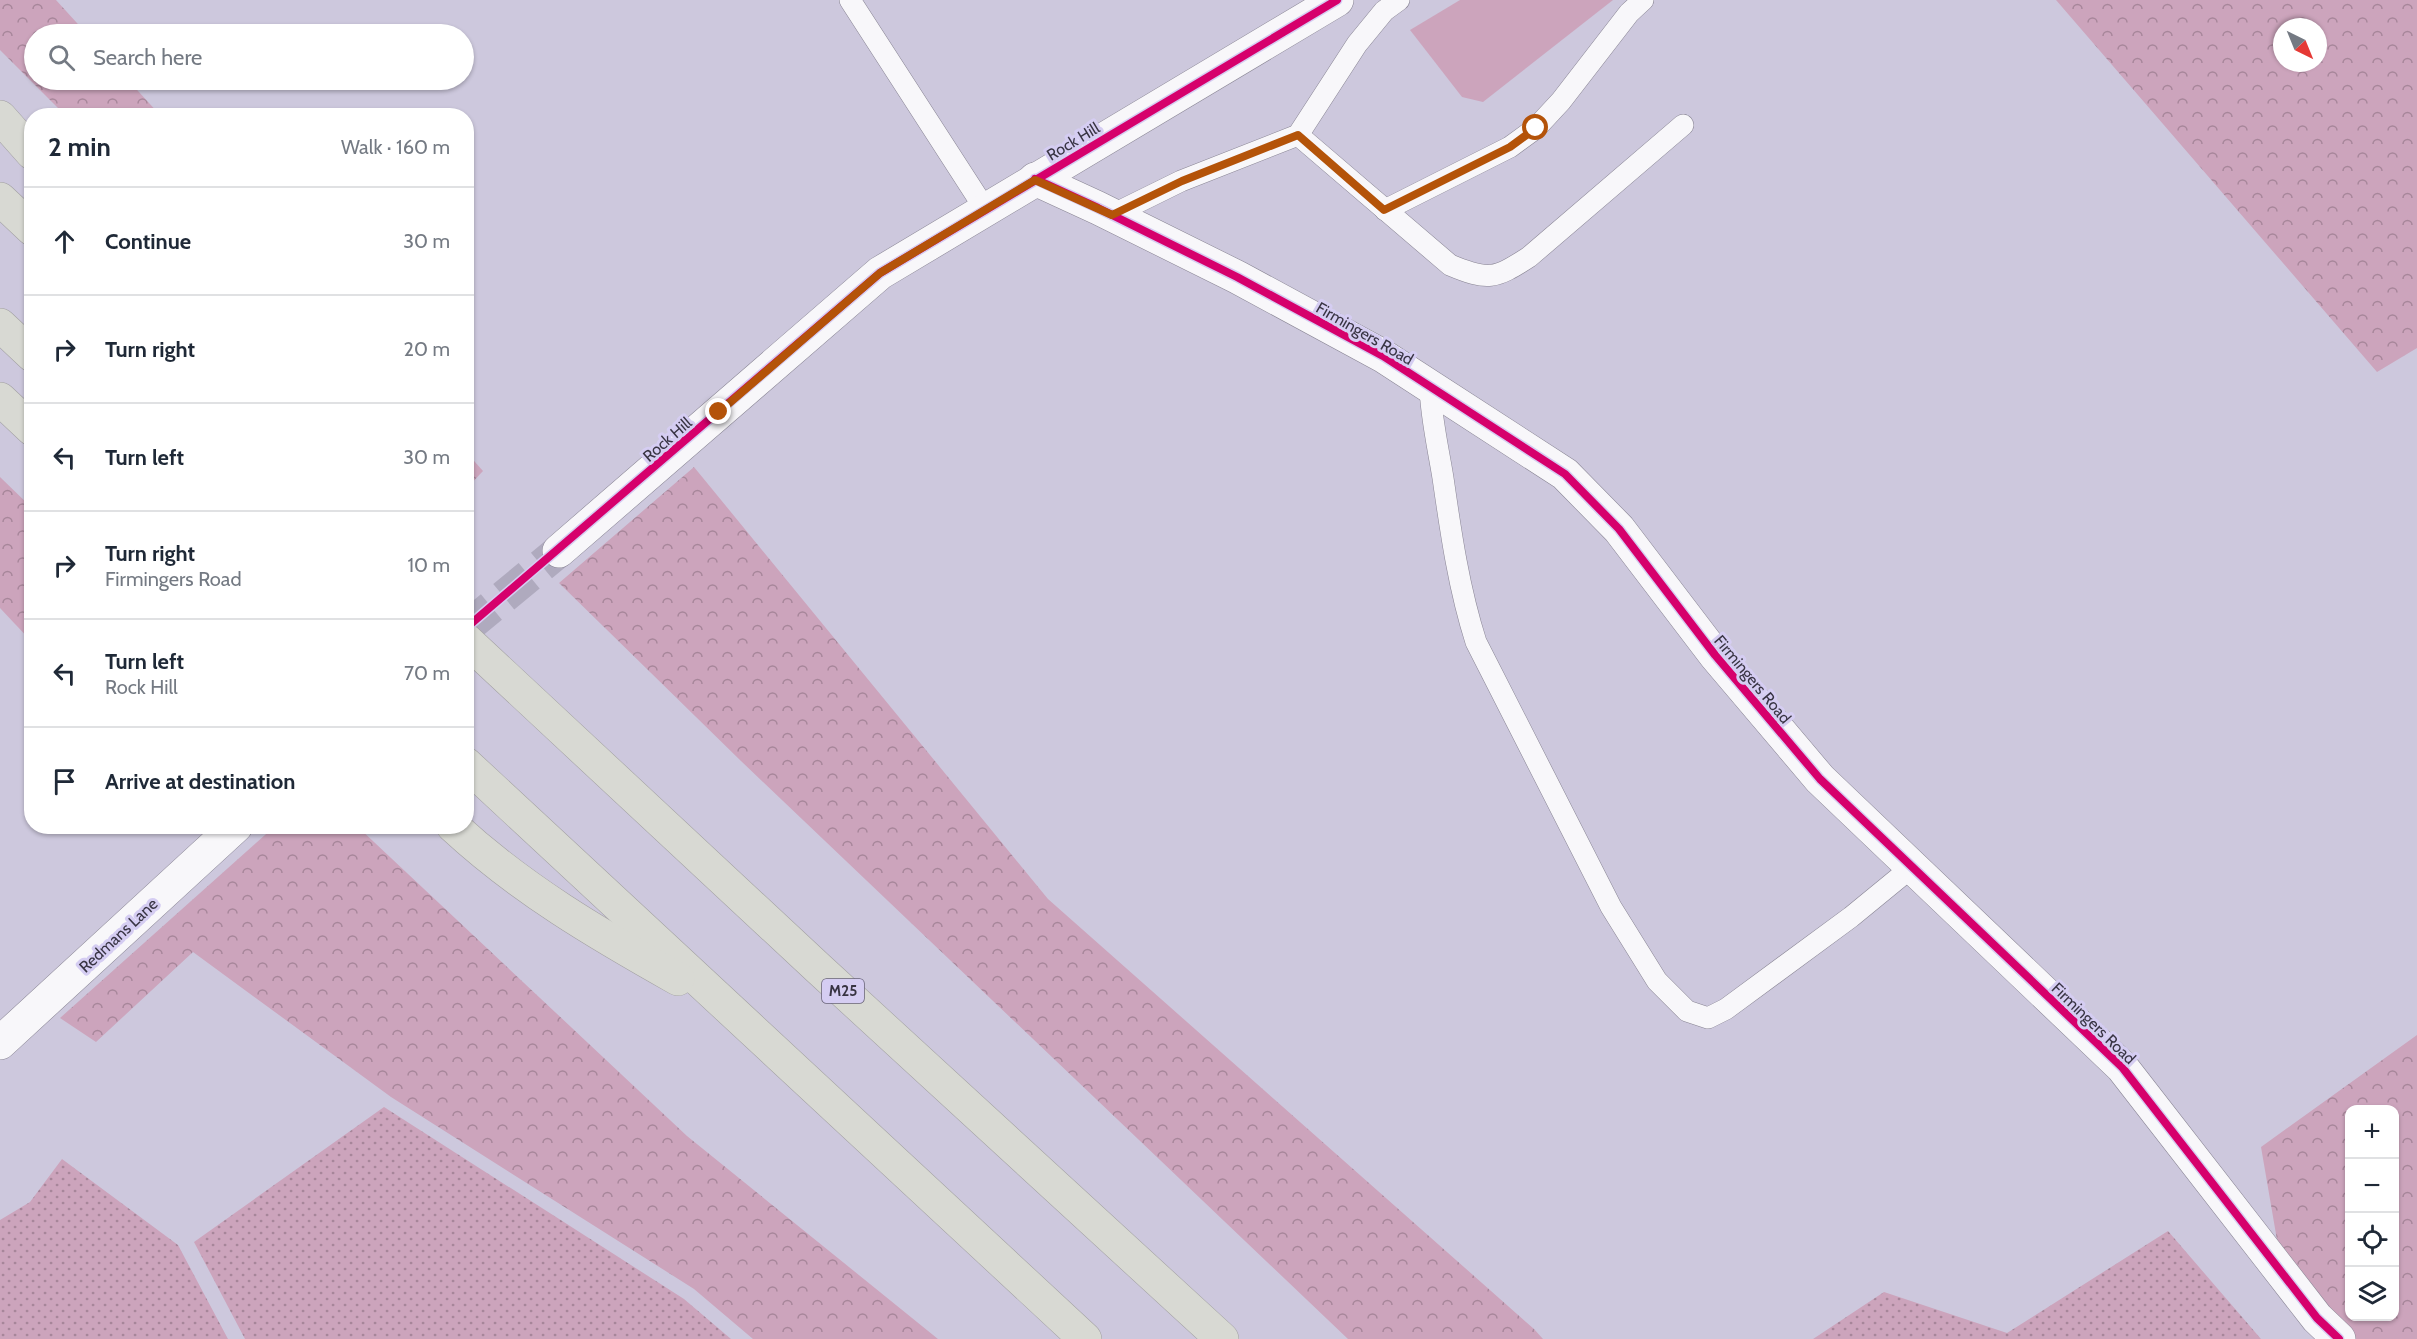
<!DOCTYPE html>
<meta charset="utf-8">
<style>
:root{--surface:#fff;--page:#f6f6f7;--text:#1f2937;--muted:#747a83;--line:#e0e1e3}
body{margin:0;font-family:Cabin,sans-serif;background:var(--page);color:var(--text)}
.controls{position:absolute;right:18px;bottom:18px;display:grid;overflow:hidden;border-radius:12px;box-shadow:0 2px 4px #0004}
.controls button{width:54px;height:54px;display:grid;place-items:center;padding:0;border:0;border-bottom:2px solid var(--line);background:var(--surface);color:var(--text);font:30px sans-serif}
.compass{position:absolute;left:2273px;top:18px;width:54px;height:54px;border-radius:50%;background:var(--surface);box-shadow:0 2px 4px #0004;rotate:137deg}
.stop{position:absolute;width:18px;height:18px;margin:-14px;border:4px solid #b45309;border-radius:50%;background:#fff}
.stop.end{background:#b45309;border-color:#fff;box-shadow:0 2px 6px #0008}
.list{margin:0;padding:0;list-style:none}
h2{display:flex;justify-content:space-between;align-items:center;height:78px;margin:0;padding:0 24px;font-size:26px}
h2 small{font-size:20px;font-weight:400;color:var(--muted)}
.list li{display:grid;grid-template-columns:39px 1fr auto;gap:18px;align-items:center;box-sizing:border-box;height:108px;padding:0 24px;border-top:2px solid var(--line)}
.list b{display:block;font-size:22px;white-space:nowrap}
.list p{margin:0;font-size:20px;white-space:nowrap;color:var(--muted)}
.list em{font-size:20px;font-style:normal;color:var(--muted)}
.icon{flex:none;width:33px;height:33px;fill:none;stroke:currentColor;stroke-width:2;stroke-linecap:round;stroke-linejoin:round}
.map{position:relative;flex:none;width:2417px;height:1339px;overflow:hidden}
.search{position:absolute;background:var(--surface);box-shadow:0 2px 4px #0004;left:24px;top:24px;width:450px;height:66px;display:flex;align-items:center;gap:15px;box-sizing:border-box;padding:0 21px;border-radius:33px;color:var(--muted);font-size:22px}
.panel{position:absolute;background:var(--surface);box-shadow:0 2px 4px #0004;left:24px;top:108px;width:450px;height:726px;border-radius:24px}
.map>svg:first-child{display:block}
.grass{fill:url(#grass-dots)}
.forest{fill:url(#forest-crowns);fill-rule:evenodd}
.pitch{fill:#cca4bc}
.lines{fill:none;stroke-linecap:round;stroke-linejoin:round}
.street-tunnel{stroke:#afaabe;stroke-width:33;stroke-dasharray:33 16;stroke-linecap:butt}
.lane-casing{stroke:#888493;stroke-width:22}
.street-casing{stroke:#888493;stroke-width:34}
.highway-casing{stroke:#a2a0a2;stroke-width:34}
.lane{stroke:#f8f7fa;stroke-width:21}
.street{stroke:#f8f7fa;stroke-width:33}
.highway{stroke:#d8d9d3;stroke-width:33}
.cycleway-casing{stroke:#d5cdf2;stroke-width:11}
.cycleway{stroke:#d6006c;stroke-width:8}
.route{stroke:#b45309;stroke-width:8}
.labels{text-anchor:middle;stroke-width:6;stroke-linejoin:round;paint-order:stroke}
.shield{fill:#d5cdf2;stroke:#676278;stroke-width:1.5}
.shield-label{font-size:15px;font-weight:bold;fill:#383443}
.street-label{font-size:16px;fill:#383443;stroke:#d5cdf2}
</style>
<div class="map">
<svg width="2417" height="1339" viewBox="0 0 2417 1339">
<defs>
<pattern id="grass-dots" width="8" height="8" patternUnits="userSpaceOnUse" patternTransform="scale(1.5)"><rect width="8" height="8" fill="#cca4bc"/><path d="M2 2h.1M6 6h.1" fill="none" stroke="#a7869a" stroke-width="1.8" stroke-linecap="round"/></pattern>
<pattern id="forest-crowns" width="20" height="18" patternUnits="userSpaceOnUse" patternTransform="scale(1.5)"><rect width="20" height="18" fill="#cca4bc"/><path d="M2 6a3 3 0 1 1 6 0M12 15a3 3 0 1 1 6 0" fill="none" stroke="#a7869a"/></pattern>
</defs>
<rect width="100%" height="100%" fill="#cdc8dd"/>
<!-- grass -->
<g class="grass">
<polygon points="384,1107 684,1299 731,1339 245,1339 194,1242"/>
<polygon points="62,1159 178,1245 228,1339 0,1339 0,1220 30,1202"/>
<polygon points="2168,1231 2261,1339 1813,1339 1884,1292 2007,1333"/>
</g>
<!-- forest -->
<g class="forest">
<polygon points="0,0 56,0 87,34 34,34 34,80 128,80 160,115 65,115 0,50"/>
<path d="M 2056,0 L 2417,0 L 2417,348 L 2377,372 ZM 2282,27 L 2318,27 L 2318,63 L 2282,63 Z"/>
<polygon points="467,453 483,471 467,488 466,487"/>
<polygon points="694,467 1048,899 1534,1329 1543,1339 1348,1339 741,761 559,583"/>
<polygon points="0,477 31,507 31,641 0,608"/>
<polygon points="274,827 358,827 687,1136 938,1339 753,1339 694,1289 391,1097 193,952 96,1042 60,1018"/>
<path d="M 2417,1035 L 2417,1339 L 2353,1339 L 2282,1269 L 2261,1147 ZM 2350,1110 L 2394,1110 L 2394,1316 L 2350,1316 Z"/>
</g>
<!-- pitch -->
<polygon class="pitch" points="1460,0 1613,0 1483,102 1462,97 1410,30"/>
<g class="lines">
<!-- street-tunnel -->
<polyline class="street-tunnel" points="466,628 559,551"/>
<!-- lane casing -->
<g class="lane-casing">
<g id="lane">
<polyline points="850,0 985,209"/>
<path d="M 1298,135 L 1450,265 C 1488,281 1495,279 1529,257 L 1683,125"/>
<polyline points="1385,210 1510,147 1536,128 1561,101 1629,13 1643,0"/>
<polyline points="1112,215 1181,181 1298,135 1357,44 1384,11 1399,0"/>
<path d="M 1430,387 C 1431,418 1438,447 1443,478 C 1451,534 1459,589 1476,642 L 1611,907 L 1657,981 L 1687,1011 L 1708,1018 L 1726,1009 L 1851,917 L 1912,867"/>
</g>
</g>
<!-- street casing -->
<g class="street-casing">
<g id="street">
<polyline points="1035,179 1098,208 1237,277 1383,356 1565,474 1619,529 1715,655 1820,779 2122,1067 2317,1318 2339,1339"/>
<polyline points="559,551 880,273 1337,0"/>
<polyline points="0,1043 236,826"/>
</g>
</g>
<!-- highway casing -->
<g class="highway-casing">
<g id="highway">
<polyline points="0,117 32,153"/>
<polyline points="0,199 32,229"/>
<polyline points="0,325 32,355"/>
<polyline points="0,399 32,429"/>
<polyline points="466,640 818,968 1222,1339"/>
<polyline points="466,764 1085,1339"/>
<path d="M 453,826 C 521,889 598,934 678,979"/>
</g>
</g>
<!-- lane -->
<use href="#lane" class="lane"/>
<!-- street -->
<use href="#street" class="street"/>
<!-- highway -->
<use href="#highway" class="highway"/>
<!-- cycleway casing -->
<g class="cycleway-casing">
<g id="cycleway">
<polyline points="1035,179 1098,208 1237,277 1383,356 1565,474 1619,529 1715,655 1820,779 2122,1067 2317,1318 2339,1339"/>
<polyline points="466,628 880,273 1337,0"/>
</g>
</g>
<!-- cycleway -->
<use href="#cycleway" class="cycleway"/>
</g>
<g class="lines">
<!-- route -->
<polyline class="route" points="719,412 880,273 1035,180 1112,215 1182,181 1298,135 1384,210 1510,147 1536,128"/>
</g>
<g class="labels">
<!-- shield labels -->
<rect class="shield" x="822" y="979" width="42" height="24" rx="4.5"/>
<g class="shield-label">
<text x="843" y="996">M25</text>
</g>
<!-- street labels -->
<g class="street-label">
<text transform="translate(1073 141) rotate(-31)" y="6">Rock Hill</text>
<text transform="translate(1365 333) rotate(30)" y="6">Firmingers Road</text>
<text transform="translate(667 439) rotate(-41)" y="6">Rock Hill</text>
<text transform="translate(1753 679) rotate(50)" y="6">Firmingers Road</text>
<text transform="translate(118 935) rotate(-43)" y="6">Redmans Lane</text>
<text transform="translate(2094 1023) rotate(44)" y="6">Firmingers Road</text>
</g>
</g>
</svg>
<div class="controls">
<button>+</button>
<button>−</button>
<button><svg class="icon" aria-label="locate" viewBox="0 0 24 24"><circle cx="12" cy="12" r="6"/><path d="M12 2v4M12 18v4M2 12h4M18 12h4"/></svg></button>
<button><svg class="icon" aria-label="layers" viewBox="0 0 24 24"><path d="M12 4l9 5-9 5-9-5zM3 14l9 5 9-5"/></svg></button>
</div>
<svg class="compass" viewBox="-18 -18 36 36"><path d="M0-13l5 13h-10z" fill="#e53935"/><path d="M0 13l5-13h-10z" fill="#747a83"/></svg>
<div class="stop" style="left:1536px;top:128px"></div>
<div class="stop end" style="left:719px;top:412px"></div>
<div class="search"><svg class="icon" aria-label="search" viewBox="0 0 24 24"><circle cx="10" cy="10" r="6"/><path d="M15 15l6 6"/></svg>Search here</div>
<section class="panel">
<h2>2 min<small>Walk · 160 m</small></h2>
<ul class="list">
<li><svg class="icon" aria-label="ahead" viewBox="0 0 24 24"><path d="M12 20V5M6 11l6-6 6 6"/></svg><div><b>Continue</b></div><em>30 m</em></li>
<li><svg class="icon" aria-label="right" viewBox="0 0 24 24"><path d="M7 20v-9h11M14 6l5 5-5 5"/></svg><div><b>Turn right</b></div><em>20 m</em></li>
<li><svg class="icon" aria-label="left" viewBox="0 0 24 24"><path d="M17 20v-9H6M10 6l-5 5 5 5"/></svg><div><b>Turn left</b></div><em>30 m</em></li>
<li><svg class="icon" aria-label="right" viewBox="0 0 24 24"><path d="M7 20v-9h11M14 6l5 5-5 5"/></svg><div><b>Turn right</b><p>Firmingers Road</p></div><em>10 m</em></li>
<li><svg class="icon" aria-label="left" viewBox="0 0 24 24"><path d="M17 20v-9H6M10 6l-5 5 5 5"/></svg><div><b>Turn left</b><p>Rock Hill</p></div><em>70 m</em></li>
<li><svg class="icon" aria-label="arrive" viewBox="0 0 24 24"><path d="M6 21V4h12l-3 4 3 4H6"/></svg><div><b>Arrive at destination</b></div></li>
</ul>
</section>
</div>
